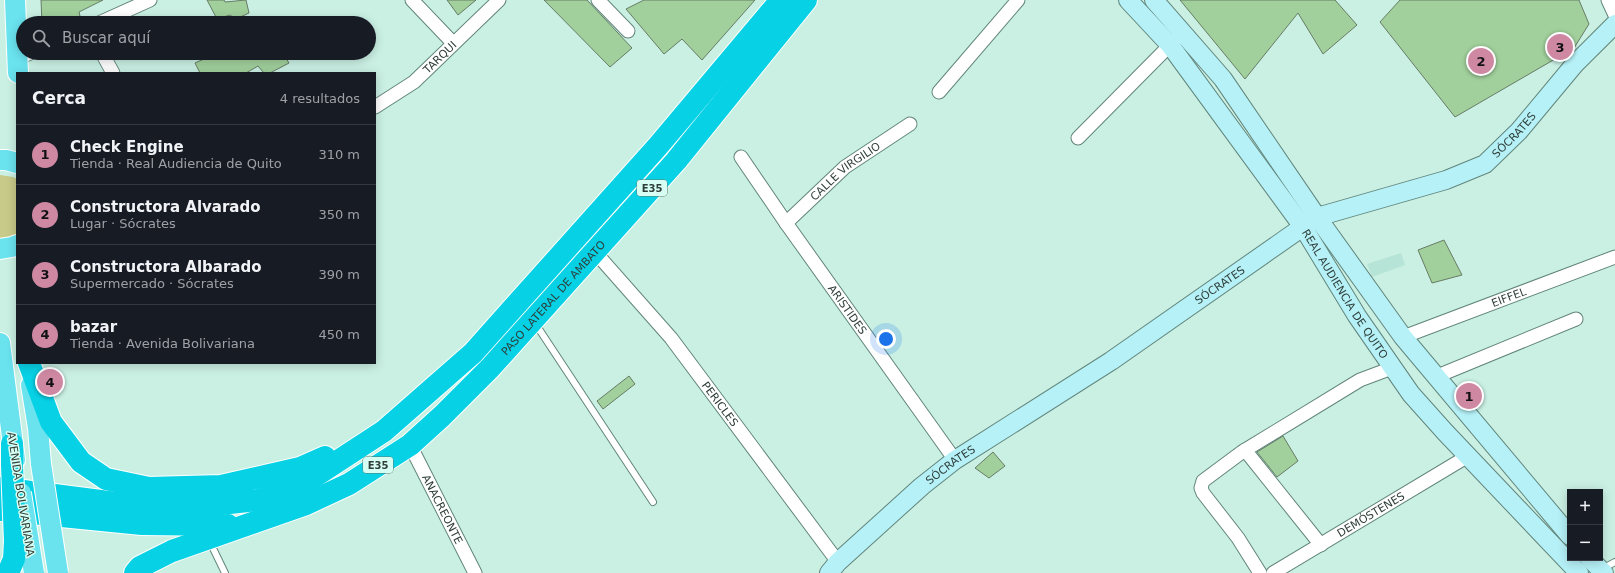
<!DOCTYPE html>
<html lang="es">
<meta charset="utf-8">
<style>
:root{--surface:#171b24;--page:#242831;--text:#f1f3f6;--muted:#9ea1a6;--line:#363941;--accent:#ce88a2}
body{margin:0;font-family:"DejaVu Sans",sans-serif;background:var(--page);color:var(--text)}
.controls{position:absolute;right:12px;bottom:12px;display:grid;overflow:hidden;border-radius:0px;box-shadow:0 2px 10px #0003}
.controls button{width:36px;height:36px;display:grid;place-items:center;padding:0;border:0;border-bottom:1px solid var(--line);background:var(--surface);color:var(--text);font:20px sans-serif}
.you{position:absolute;left:886px;top:339px;width:14px;height:14px;margin:-10px;border:3px solid #fff;border-radius:50%;background:#1a73e8;box-shadow:0 0 0 6px #1a73e833}
.badge{display:grid;place-items:center;width:26px;height:26px;border-radius:50%;background:var(--accent);color:#111;font-size:13px;font-weight:700}
.pin{position:absolute;translate:-50% -50%;border:2px solid #fff;box-shadow:0 1px 4px #0006}
.list{margin:0;padding:0;list-style:none}
h2{display:flex;justify-content:space-between;align-items:center;height:52px;margin:0;padding:0 16px;font-size:17px}
h2 small{font-size:13px;font-weight:400;color:var(--muted)}
.list li{display:grid;grid-template-columns:26px 1fr auto;gap:12px;align-items:center;box-sizing:border-box;height:60px;padding:0 16px;border-top:1px solid var(--line)}
.list b{display:block;font-size:15px;white-space:nowrap}
.list p{margin:0;font-size:13px;white-space:nowrap;color:var(--muted)}
.list em{font-size:13px;font-style:normal;color:var(--muted)}
.icon{flex:none;width:22px;height:22px;fill:none;stroke:currentColor;stroke-width:2;stroke-linecap:round;stroke-linejoin:round}
.map{position:relative;flex:none;width:1615px;height:573px;overflow:hidden}
.search{position:absolute;background:var(--surface);box-shadow:0 2px 10px #0003;left:16px;top:16px;width:360px;height:44px;display:flex;align-items:center;gap:10px;box-sizing:border-box;padding:0 14px;border-radius:22px;color:var(--muted);font-size:15px}
.panel{position:absolute;background:var(--surface);box-shadow:0 2px 10px #0003;left:16px;top:72px;width:360px;height:292px;border-radius:0px}
.map>svg:first-child{display:block}
.built{fill:#b6e4d6}
.green{fill:#c7ca88}
.building{fill:#a1d09c;stroke:#677c65}
.lines{fill:none;stroke-linecap:round;stroke-linejoin:round}
.lane-casing{stroke:#62857b;stroke-width:8}
.street-casing{stroke:#62857b;stroke-width:15}
.secondary-casing{stroke:#62857b;stroke-width:20}
.primary-casing{stroke:#fff;stroke-width:22}
.highway-casing{stroke:#fff;stroke-width:24}
.lane{stroke:#fff;stroke-width:6}
.street{stroke:#fff;stroke-width:13}
.secondary{stroke:#b5f1f7;stroke-width:18}
.primary{stroke:#6ae3ef;stroke-width:20}
.highway{stroke:#07d1e5;stroke-width:22}
.primary-bridge-casing{stroke:#fff;stroke-width:22;stroke-linecap:butt}
.highway-bridge-casing{stroke:#fff;stroke-width:24;stroke-linecap:butt}
.primary-bridge{stroke:#6ae3ef;stroke-width:20}
.highway-bridge{stroke:#07d1e5;stroke-width:22}
.labels{text-anchor:middle;stroke-width:3;stroke-linejoin:round;paint-order:stroke}
.shield{fill:#d7fef2;stroke:#617870;stroke-width:1}
.shield-label{font-size:10px;font-weight:bold;fill:#2f3e39}
.street-label{font-size:11px;fill:#2f3e39;stroke:#d7fef2}
</style>
<div class="map">
<svg width="1615" height="573" viewBox="0 0 1615 573">
<rect width="100%" height="100%" fill="#caf0e4"/>
<!-- built -->
<polygon class="built" points="1401,253 1405,265 1372,277 1367,264"/>
<!-- green -->
<polygon class="green" points="0,175 13,177 17,179 17,238 0,241"/>
<!-- building -->
<g class="building">
<polygon points="41,0 103,0 79,12 80,16 61,23 42,23"/>
<polygon points="207,0 224,0 225,2 246,0 249,13 236,19 230,15 217,19"/>
<polygon points="447,0 476,0 458,15"/>
<polygon points="544,0 587,0 632,48 610,67"/>
<polygon points="644,0 755,0 702,60 682,39 664,54 626,9"/>
<polygon points="1180,0 1335,0 1357,25 1323,54 1298,13 1245,79"/>
<polygon points="1400,0 1579,0 1589,24 1574,48 1455,117 1380,22"/>
<polygon points="217,53 283,53 289,63 270,73 264,73 258,66 246,73 200,73 195,63"/>
<polygon points="1444,240 1462,275 1432,283 1418,250"/>
<polygon points="629,376 635,384 603,409 597,401"/>
<polygon points="1283,436 1298,461 1277,477 1257,452"/>
<polygon points="993,452 1005,466 989,478 975,468"/>
</g>
<g class="lines">
<!-- lane casing -->
<g class="lane-casing">
<g id="lane">
<polyline points="535,323 653,502"/>
<polyline points="210,542 225,573"/>
<polyline points="1602,569 1615,562"/>
</g>
</g>
<!-- street casing -->
<g class="street-casing">
<g id="street">
<polyline points="412,0 453,43"/>
<polyline points="598,0 628,31"/>
<polyline points="1608,0 1615,15"/>
<polyline points="99,23 150,0"/>
<polyline points="102,53 113,73"/>
<polyline points="17,59 30,53"/>
<polyline points="939,92 1018,0"/>
<path id="s1" d="M 375,107 L 414,82 L 499,0"/>
<polyline points="1078,138 1176,39"/>
<path id="s2" d="M 741,157 L 786,223 L 955,460"/>
<path id="s3" d="M 786,223 L 845,167 L 910,124"/>
<path id="s4" d="M 595,252 L 671,338 L 838,562"/>
<path id="s5" d="M 1403,337 L 1615,257"/>
<polyline points="1435,377 1576,319"/>
<path id="s6" d="M 410,445 L 475,573"/>
<polyline points="1245,450 1321,545"/>
<polyline points="1260,573 1238,538 1203,493 1201,488 1203,481 1242,452 1360,380 1392,368"/>
<path id="s7" d="M 1273,573 L 1468,456"/>
</g>
</g>
<!-- secondary casing -->
<g class="secondary-casing">
<g id="secondary">
<path id="s8" d="M 1128,0 L 1170,45 L 1303,227 L 1357,316 L 1411,394 L 1445,432 L 1579,573"/>
<polyline points="1154,0 1223,79 1317,217 1403,337 1570,536"/>
<polyline points="1589,558 1604,573"/>
<path id="s9" d="M 829,573 L 838,562 L 922,486 L 955,460 L 1111,361 L 1317,217 L 1446,180 L 1485,164 L 1519,131 L 1574,65 L 1615,24"/>
</g>
</g>
<!-- primary casing -->
<g class="primary-casing">
<g id="primary">
<polyline points="15,0 18,73"/>
<polyline points="0,160 6,160 17,163"/>
<polyline points="0,249 12,247 17,245"/>
<polyline points="0,343 15,460"/>
<polyline points="31,385 38,428 41,464"/>
</g>
</g>
<!-- highway casing -->
<g class="highway-casing">
<g id="highway">
<polyline points="29,363 51,422 81,462 106,479 149,488 221,486 300,468 325,457"/>
<polyline points="12,444 12,465"/>
<polyline points="0,488 155,508 193,507 258,500 287,491 309,480 384,431 473,353 658,146 781,0"/>
<polyline points="0,510 142,524 228,525"/>
<path id="s10" d="M 135,573 L 140,567 L 172,551 L 306,504 L 349,484 L 410,445 L 442,416 L 490,368 L 676,161 L 806,0"/>
</g>
</g>
<!-- lane -->
<use href="#lane" class="lane"/>
<!-- street -->
<use href="#street" class="street"/>
<!-- secondary -->
<use href="#secondary" class="secondary"/>
<!-- primary -->
<use href="#primary" class="primary"/>
<!-- highway -->
<use href="#highway" class="highway"/>
<!-- primary-bridge casing -->
<g class="primary-bridge-casing">
<g id="primary-bridge">
<polyline points="41,464 58,573"/>
<polyline points="21,493 34,573"/>
</g>
</g>
<!-- highway-bridge casing -->
<g class="highway-bridge-casing">
<polyline id="highway-bridge" points="8,573 14,559 15,541 12,465"/>
</g>
<!-- primary-bridge -->
<use href="#primary-bridge" class="primary-bridge"/>
<!-- highway-bridge -->
<use href="#highway-bridge" class="highway-bridge"/>
</g>
<g class="labels">
<!-- shield labels -->
<g class="shield">
<rect x="637" y="180" width="30" height="16" rx="3"/>
<rect x="363" y="457" width="30" height="16" rx="3"/>
</g>
<g class="shield-label">
<text x="652" y="192">E35</text>
<text x="378" y="469">E35</text>
</g>
<!-- street labels -->
<g class="street-label">
<text dy="4" stroke="none"><textPath href="#s1" startOffset="82">TARQUI</textPath></text>
<text dy="4" stroke="none"><textPath href="#s9" startOffset="823">SÓCRATES</textPath></text>
<text dy="4" stroke="none"><textPath href="#s3" startOffset="79">CALLE VIRGILIO</textPath></text>
<text dy="4" stroke="none"><textPath href="#s9" startOffset="487">SÓCRATES</textPath></text>
<text dy="4" stroke="none"><textPath href="#s8" startOffset="366">REAL AUDIENCIA DE QUITO</textPath></text>
<text dy="4" stroke="none"><textPath href="#s5" startOffset="113">EIFFEL</textPath></text>
<text dy="4" stroke="none"><textPath href="#s10" startOffset="511">PASO LATERAL DE AMBATO</textPath></text>
<text dy="4" stroke="none"><textPath href="#s2" startOffset="186">ARISTIDES</textPath></text>
<text dy="4" stroke="none"><textPath href="#s4" startOffset="197">PERICLES</textPath></text>
<text dy="4" stroke="none"><textPath href="#s9" startOffset="163">SÓCRATES</textPath></text>
<text transform="translate(21 494) rotate(81)" y="4">AVENIDA BOLIVARIANA</text>
<text dy="4" stroke="none"><textPath href="#s6" startOffset="72">ANACREONTE</textPath></text>
<text dy="4" stroke="none"><textPath href="#s7" startOffset="114">DEMÓSTENES</textPath></text>
</g>
</g>
</svg>
<div class="controls">
<button>+</button>
<button>−</button>
</div>
<div class="you"></div>
<div class="pin badge" style="left:1469px;top:396px">1</div>
<div class="pin badge" style="left:1481px;top:61px">2</div>
<div class="pin badge" style="left:1560px;top:47px">3</div>
<div class="pin badge" style="left:50px;top:382px">4</div>
<div class="search"><svg class="icon" aria-label="search" viewBox="0 0 24 24"><circle cx="10" cy="10" r="6"/><path d="M15 15l6 6"/></svg>Buscar aquí</div>
<section class="panel">
<h2>Cerca<small>4 resultados</small></h2>
<ul class="list">
<li><span class="badge">1</span><div><b>Check Engine</b><p>Tienda · Real Audiencia de Quito</p></div><em>310 m</em></li>
<li><span class="badge">2</span><div><b>Constructora Alvarado</b><p>Lugar · Sócrates</p></div><em>350 m</em></li>
<li><span class="badge">3</span><div><b>Constructora Albarado</b><p>Supermercado · Sócrates</p></div><em>390 m</em></li>
<li><span class="badge">4</span><div><b>bazar</b><p>Tienda · Avenida Bolivariana</p></div><em>450 m</em></li>
</ul>
</section>
</div>
